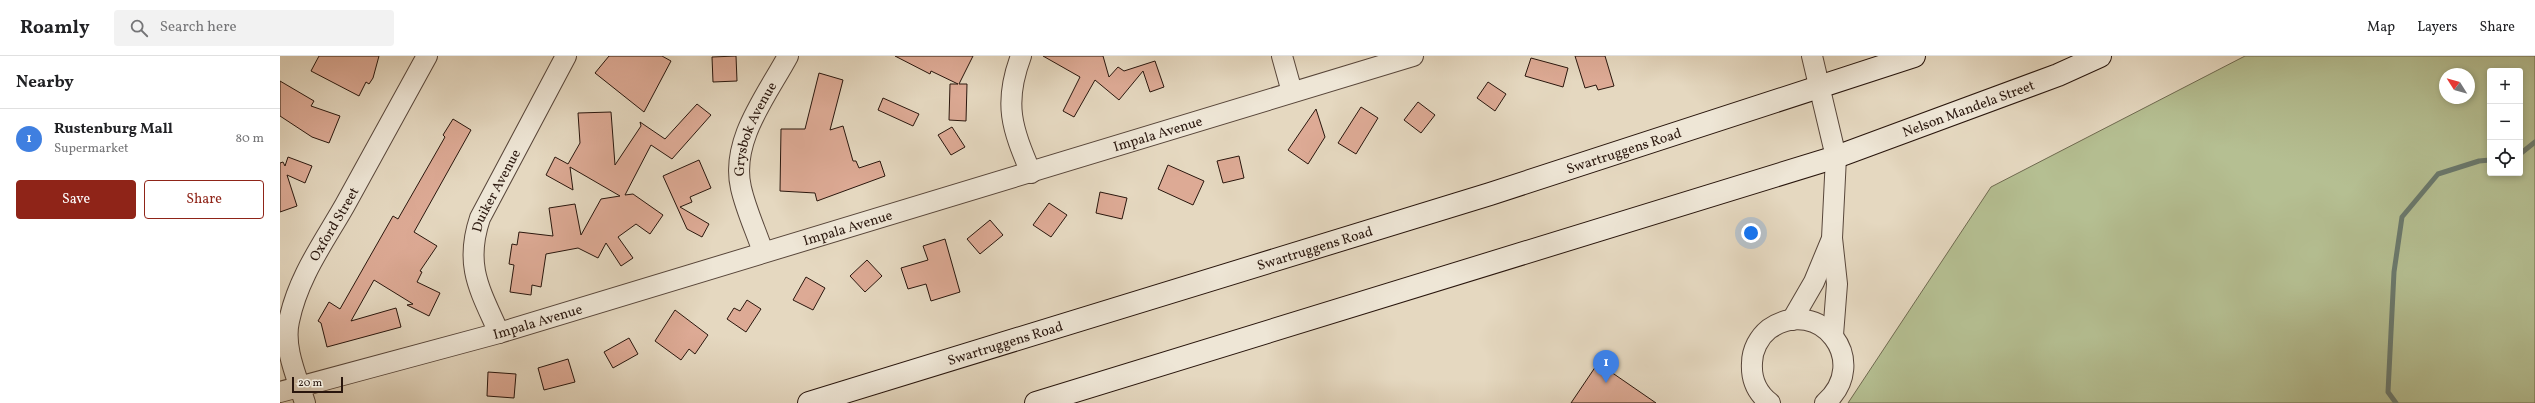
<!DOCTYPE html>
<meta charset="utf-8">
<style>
:root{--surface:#fff;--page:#f2f2f2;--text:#202124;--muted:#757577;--line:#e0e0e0;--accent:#8f2418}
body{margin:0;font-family:Vollkorn,serif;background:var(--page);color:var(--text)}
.controls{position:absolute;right:12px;top:12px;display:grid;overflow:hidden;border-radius:4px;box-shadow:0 2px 6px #0003}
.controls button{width:36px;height:36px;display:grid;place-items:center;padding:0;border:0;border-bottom:1px solid var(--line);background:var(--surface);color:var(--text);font:20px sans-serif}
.compass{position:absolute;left:2159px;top:12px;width:36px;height:36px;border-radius:50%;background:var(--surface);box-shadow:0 2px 6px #0003;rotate:307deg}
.scale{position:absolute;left:12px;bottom:10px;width:51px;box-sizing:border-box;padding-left:4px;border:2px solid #29160d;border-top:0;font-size:11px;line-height:14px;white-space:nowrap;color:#29160d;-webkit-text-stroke:3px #eee6d6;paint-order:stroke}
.you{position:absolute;left:1471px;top:177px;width:14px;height:14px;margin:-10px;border:3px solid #fff;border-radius:50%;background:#1a73e8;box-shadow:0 0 0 6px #1a73e833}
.badge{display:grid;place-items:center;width:26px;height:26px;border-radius:50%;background:var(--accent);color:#fff;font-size:13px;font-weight:700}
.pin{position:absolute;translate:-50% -33px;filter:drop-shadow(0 1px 2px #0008)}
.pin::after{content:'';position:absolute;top:21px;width:14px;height:12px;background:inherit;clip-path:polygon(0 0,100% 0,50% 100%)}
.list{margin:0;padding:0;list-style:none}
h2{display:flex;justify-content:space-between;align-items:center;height:52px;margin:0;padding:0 16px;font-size:17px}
h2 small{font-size:13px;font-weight:400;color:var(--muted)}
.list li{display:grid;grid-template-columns:26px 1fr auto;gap:12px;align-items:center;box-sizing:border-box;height:60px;padding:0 16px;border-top:1px solid var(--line)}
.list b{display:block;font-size:15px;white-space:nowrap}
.list p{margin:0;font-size:13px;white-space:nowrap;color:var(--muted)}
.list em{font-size:13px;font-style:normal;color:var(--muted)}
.actions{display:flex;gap:8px;padding:12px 16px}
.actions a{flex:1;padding:9px 0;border:1px solid var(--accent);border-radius:4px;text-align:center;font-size:14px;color:var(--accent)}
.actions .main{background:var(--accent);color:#fff}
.icon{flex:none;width:22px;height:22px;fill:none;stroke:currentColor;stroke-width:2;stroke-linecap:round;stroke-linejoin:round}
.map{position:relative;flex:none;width:2255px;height:347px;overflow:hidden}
header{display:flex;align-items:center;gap:24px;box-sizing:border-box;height:56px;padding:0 20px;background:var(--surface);border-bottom:1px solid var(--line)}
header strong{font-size:19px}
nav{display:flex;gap:22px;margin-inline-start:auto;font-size:14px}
.search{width:280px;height:36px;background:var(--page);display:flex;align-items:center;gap:10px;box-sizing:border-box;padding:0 14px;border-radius:4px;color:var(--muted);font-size:15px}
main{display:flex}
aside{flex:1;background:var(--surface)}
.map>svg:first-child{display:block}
.green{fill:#b5bf92;stroke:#6f6a50;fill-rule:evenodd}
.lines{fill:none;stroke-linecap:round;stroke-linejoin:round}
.stream{stroke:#6a796d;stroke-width:5}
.building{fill:#ddaa95;stroke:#29160d}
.minor-casing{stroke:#58463a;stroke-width:22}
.secondary-casing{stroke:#29160d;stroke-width:24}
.minor{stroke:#eee6d6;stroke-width:20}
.secondary{stroke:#eee6d6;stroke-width:22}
.labels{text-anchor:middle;stroke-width:3.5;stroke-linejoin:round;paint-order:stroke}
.street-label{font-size:14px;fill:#29160d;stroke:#eee6d6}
</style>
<header>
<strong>Roamly</strong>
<div class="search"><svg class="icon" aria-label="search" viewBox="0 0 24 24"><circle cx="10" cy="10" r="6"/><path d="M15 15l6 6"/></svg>Search here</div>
<nav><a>Map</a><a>Layers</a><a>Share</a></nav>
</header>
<main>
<aside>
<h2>Nearby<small></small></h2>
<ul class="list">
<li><span class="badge" style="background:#3f7fe0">1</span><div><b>Rustenburg Mall</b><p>Supermarket</p></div><em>80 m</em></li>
</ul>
<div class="actions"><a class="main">Save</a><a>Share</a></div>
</aside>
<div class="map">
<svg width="2255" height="347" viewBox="0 0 2255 347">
<rect width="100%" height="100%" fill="#e5d8c0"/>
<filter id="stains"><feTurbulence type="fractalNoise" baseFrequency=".005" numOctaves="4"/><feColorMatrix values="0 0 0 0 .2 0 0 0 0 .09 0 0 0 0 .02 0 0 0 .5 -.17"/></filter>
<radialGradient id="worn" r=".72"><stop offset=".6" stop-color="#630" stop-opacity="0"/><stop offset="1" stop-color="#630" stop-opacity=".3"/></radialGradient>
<!-- green -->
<path class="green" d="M 1965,0 L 2255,0 L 2255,347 L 1568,347 L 1711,131 ZM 2210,15 L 2240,15 L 2240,117 L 2210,117 ZM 2165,18 L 2189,18 L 2189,42 L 2165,42 Z"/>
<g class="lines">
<!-- stream -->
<g class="stream">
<polyline points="2240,98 2255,86"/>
<polyline points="2116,347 2108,336 2114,216 2122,161 2158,118 2199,105 2210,104"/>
</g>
</g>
<!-- building -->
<g class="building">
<polygon points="39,0 99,0 93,22 89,28 86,26 79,40 31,15"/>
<polygon points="329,0 382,0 391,5 364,56 315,17"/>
<polygon points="456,0 457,25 433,26 432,1"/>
<polygon points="615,0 693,0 679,28 687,28 686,65 669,64 670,28 678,28 651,15 650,18"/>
<polygon points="763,0 823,0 829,21 838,11 844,15 875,5 884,31 870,36 863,15 839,44 815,24 794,61 783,55 800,21"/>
<polygon points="1295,0 1325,0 1334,30 1318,34 1316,29 1305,32"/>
<polygon points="1251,2 1288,12 1283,31 1245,20"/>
<polygon points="539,17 563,24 550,74 563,70 573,105 576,105 579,112 600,105 605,120 537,145 535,137 500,135 501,73 525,73"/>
<polygon points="0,25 34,45 31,50 60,60 49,87 32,81 0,60"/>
<polygon points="1208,26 1226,38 1215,55 1197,42"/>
<polygon points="603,42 639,58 633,70 598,54"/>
<polygon points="1138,46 1155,59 1141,77 1124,64"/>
<polygon points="417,48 431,59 392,103 371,89 345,139 353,138 383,159 370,178 356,168 338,181 353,202 341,210 326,187 318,202 298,192 266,198 261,231 252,229 251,239 230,236 234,209 229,208 232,188 237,189 239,176 273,180 269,152 295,148 301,179 321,143 340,140 290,111 293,134 266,119 275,101 288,108 300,87 298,57 331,56 335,109 361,70 360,66 385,83"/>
<polygon points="1081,51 1098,62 1076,98 1058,87"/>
<polygon points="1036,53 1045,81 1028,108 1008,94"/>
<polygon points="173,63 191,74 134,176 157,190 140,215 142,216 137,226 160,237 149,260 127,249 133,248 94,224 71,265 116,252 121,271 47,291 41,267 38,265 49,246 60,253 113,160 118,163 165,81 163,79"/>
<polygon points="672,71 685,91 671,99 658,79"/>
<polygon points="959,100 964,122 943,127 937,105"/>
<polygon points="8,101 32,110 25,127 7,119 17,150 0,156 0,107 3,106 5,110"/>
<polygon points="419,104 431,132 410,141 412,146 400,151 429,168 422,181 407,173 383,120"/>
<polygon points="888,109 924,125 913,149 878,133"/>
<polygon points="820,136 847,142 842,163 816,157"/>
<polygon points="769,147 787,159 771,181 753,169"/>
<polygon points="710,164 723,179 700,198 687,183"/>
<polygon points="665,183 680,236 651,245 646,228 628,233 621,212 648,204 643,190"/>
<polygon points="587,204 602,220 585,236 570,220"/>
<polygon points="526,221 545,232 533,254 513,244"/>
<polygon points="467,244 481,253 466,276 447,263 454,252 460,255"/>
<polygon points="395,254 428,279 415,298 409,293 401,304 375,285"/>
<polygon points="349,282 358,298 333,312 324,296"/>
<polygon points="288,303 295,326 264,334 258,312"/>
<polygon points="1318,307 1376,347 1291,347"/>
<polygon points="208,316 236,318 234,342 207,340"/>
</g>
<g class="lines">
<!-- minor casing -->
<g class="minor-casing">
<g id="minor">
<path d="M 741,0 C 723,48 732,72 751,117"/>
<polyline points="1002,0 1012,36"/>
<polyline points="1532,0 1556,101 1552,182 1557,228 1553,279"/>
<path id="s1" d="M 483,196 C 476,175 466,154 461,132 C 450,85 487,39 508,0"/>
<polyline points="1512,264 1534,226 1551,185"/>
<path id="s2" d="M 219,277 C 200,234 184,210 200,162 L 286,0"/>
<path id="s3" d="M 0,336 L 219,277 L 1133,0"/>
<path id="s4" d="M 25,347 C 17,321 3,292 9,265 C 18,221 44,186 65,149 C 93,99 120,49 147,0"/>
<path d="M 1490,347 C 1477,337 1471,323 1472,307 C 1472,294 1479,281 1489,273 C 1540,238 1592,306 1545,347"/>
</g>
</g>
<!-- secondary casing -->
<g class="secondary-casing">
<g id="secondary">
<path id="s5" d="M 529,347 L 1210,138 L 1634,0"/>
<path id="s6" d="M 756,347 L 1556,101 L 1778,19 L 1820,0"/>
</g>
</g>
<!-- minor -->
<use href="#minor" class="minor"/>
<!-- secondary -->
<use href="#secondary" class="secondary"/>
</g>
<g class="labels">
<!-- street labels -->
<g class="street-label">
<text dy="5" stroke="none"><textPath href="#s6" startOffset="978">Nelson Mandela Street</textPath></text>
<text dy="5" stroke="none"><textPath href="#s1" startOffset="130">Grysbok Avenue</textPath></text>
<text dy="5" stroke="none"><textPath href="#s3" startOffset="915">Impala Avenue</textPath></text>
<text dy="5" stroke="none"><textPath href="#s5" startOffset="853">Swartruggens Road</textPath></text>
<text dy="5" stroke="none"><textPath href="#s2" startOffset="152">Duiker Avenue</textPath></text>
<text dy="5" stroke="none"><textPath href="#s4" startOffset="192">Oxford Street</textPath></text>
<text dy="5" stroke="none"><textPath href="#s3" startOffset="591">Impala Avenue</textPath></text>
<text dy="5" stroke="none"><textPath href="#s5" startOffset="529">Swartruggens Road</textPath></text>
<text dy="5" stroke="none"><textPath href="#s3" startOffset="267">Impala Avenue</textPath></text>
<text dy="5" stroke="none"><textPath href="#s5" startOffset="205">Swartruggens Road</textPath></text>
</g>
</g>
<rect width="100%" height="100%" filter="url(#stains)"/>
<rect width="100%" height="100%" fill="url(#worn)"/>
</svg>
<div class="controls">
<button>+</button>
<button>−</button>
<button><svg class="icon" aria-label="locate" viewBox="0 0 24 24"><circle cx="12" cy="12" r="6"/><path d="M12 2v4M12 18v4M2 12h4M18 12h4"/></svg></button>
</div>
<svg class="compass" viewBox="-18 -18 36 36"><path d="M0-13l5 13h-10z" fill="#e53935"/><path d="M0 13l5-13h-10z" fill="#757577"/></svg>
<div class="scale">20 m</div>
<div class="you"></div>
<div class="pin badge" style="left:1326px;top:327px;background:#3f7fe0">1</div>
</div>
</main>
